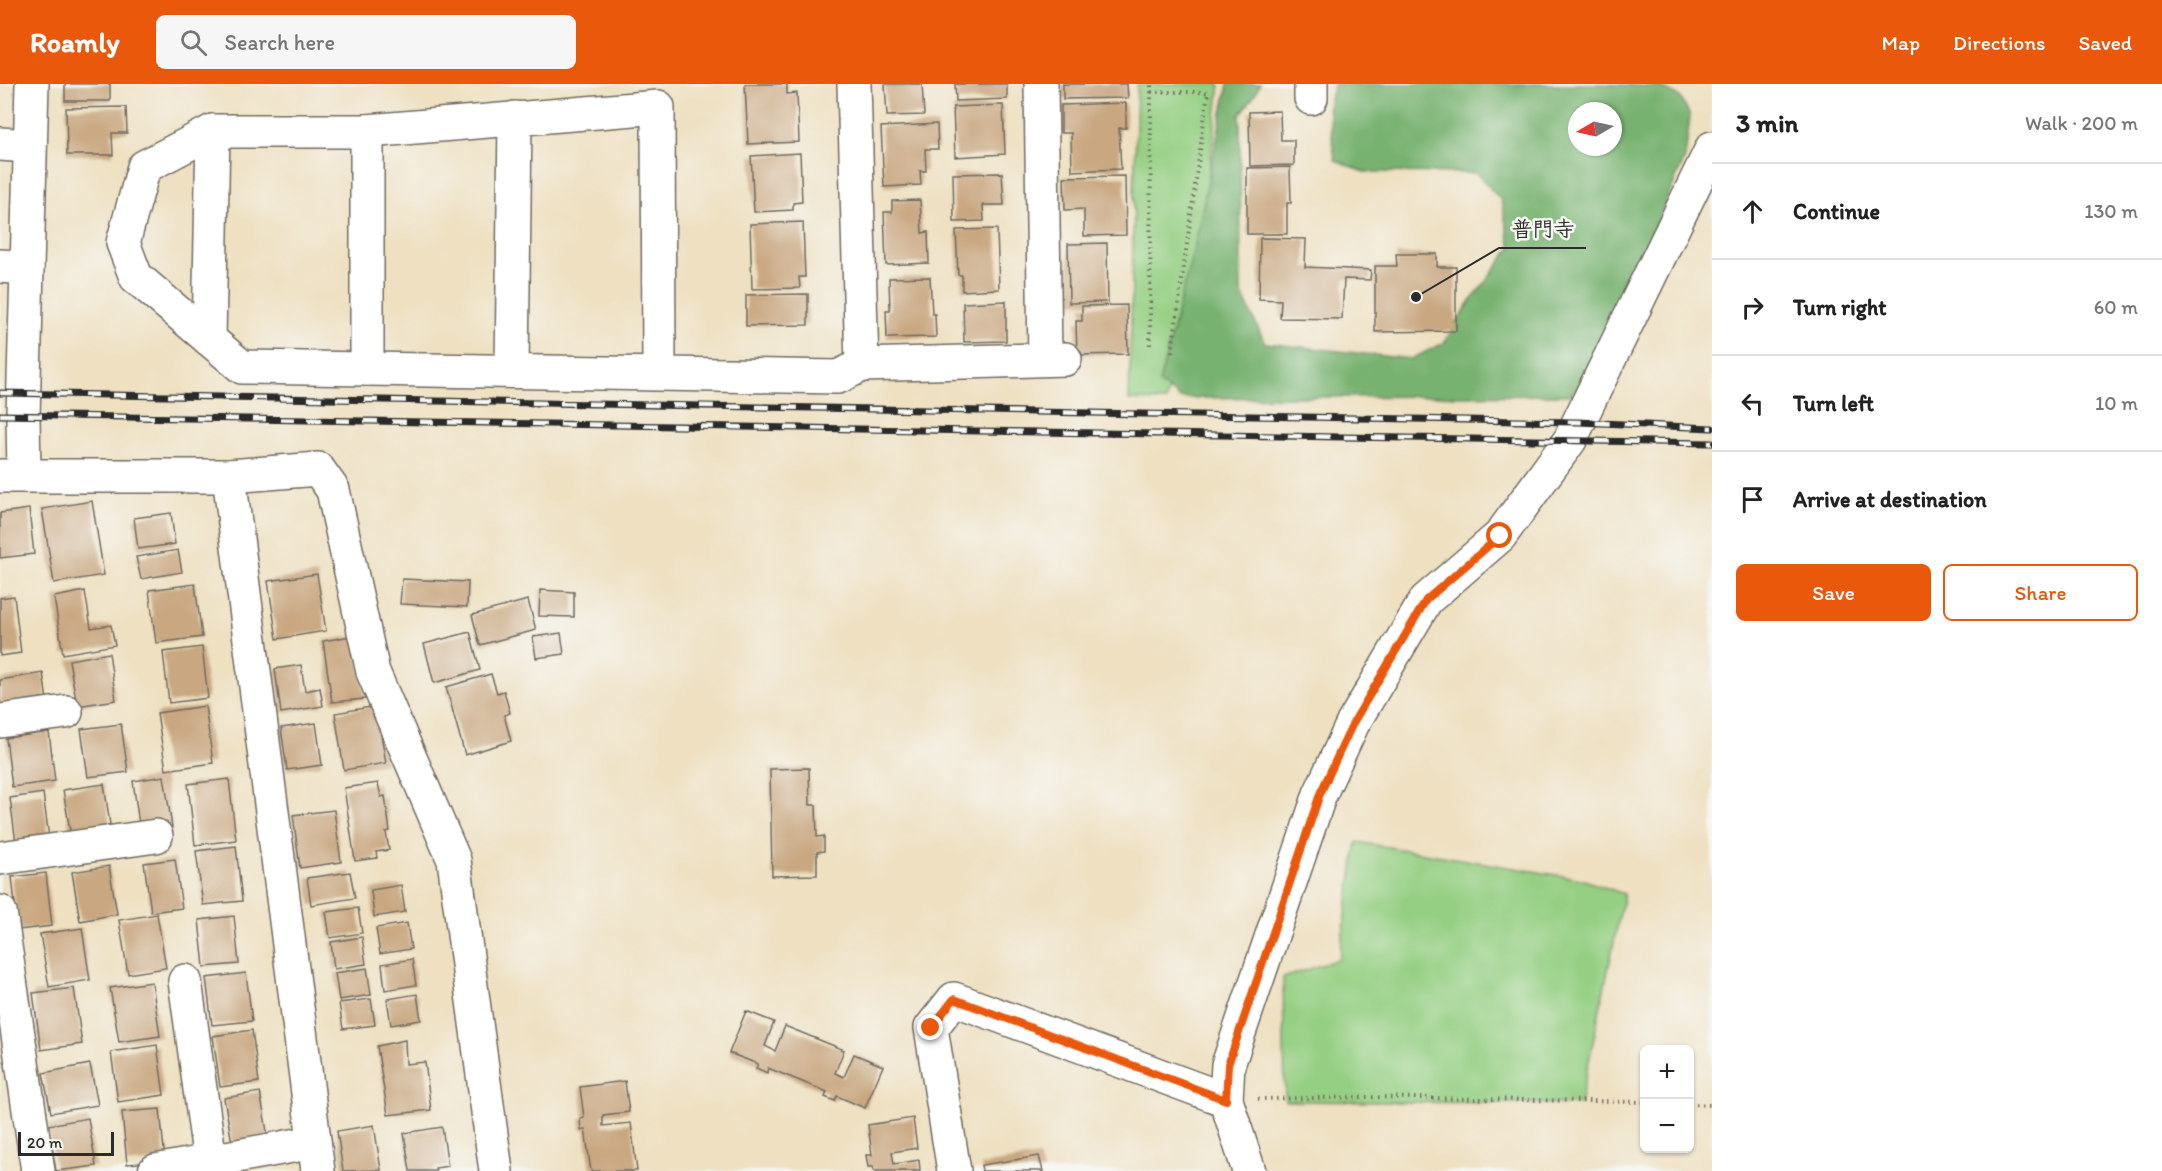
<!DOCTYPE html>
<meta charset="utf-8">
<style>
:root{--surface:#fff;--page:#f6f6f6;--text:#222;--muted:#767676;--line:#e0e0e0;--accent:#ea580c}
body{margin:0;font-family:Itim,"Klee One",sans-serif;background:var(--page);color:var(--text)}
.controls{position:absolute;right:18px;bottom:18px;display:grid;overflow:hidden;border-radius:9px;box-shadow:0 2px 4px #0004}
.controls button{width:54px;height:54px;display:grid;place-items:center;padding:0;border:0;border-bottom:2px solid var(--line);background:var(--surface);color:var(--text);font:30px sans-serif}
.compass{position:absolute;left:1568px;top:18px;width:54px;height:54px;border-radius:50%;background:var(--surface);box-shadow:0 2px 4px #0004;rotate:261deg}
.scale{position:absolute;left:18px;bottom:15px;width:96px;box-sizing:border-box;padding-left:6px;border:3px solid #2b2b2b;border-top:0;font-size:16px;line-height:21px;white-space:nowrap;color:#2b2b2b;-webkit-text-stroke:4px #f6f6f2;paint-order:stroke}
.stop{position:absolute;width:18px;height:18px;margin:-14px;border:4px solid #ea580c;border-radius:50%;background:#fff}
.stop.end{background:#ea580c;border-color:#fff;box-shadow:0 2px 6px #0008}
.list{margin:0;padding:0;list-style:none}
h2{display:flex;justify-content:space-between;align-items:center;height:78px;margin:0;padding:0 24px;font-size:26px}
h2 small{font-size:20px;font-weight:400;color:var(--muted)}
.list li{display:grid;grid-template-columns:39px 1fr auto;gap:18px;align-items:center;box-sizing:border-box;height:96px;padding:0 24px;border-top:2px solid var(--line)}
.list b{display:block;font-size:22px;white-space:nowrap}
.list em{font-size:20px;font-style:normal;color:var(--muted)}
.actions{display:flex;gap:12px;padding:18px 24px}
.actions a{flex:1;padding:14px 0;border:2px solid var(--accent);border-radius:9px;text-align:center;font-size:21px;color:var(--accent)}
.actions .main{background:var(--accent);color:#fff}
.icon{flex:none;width:33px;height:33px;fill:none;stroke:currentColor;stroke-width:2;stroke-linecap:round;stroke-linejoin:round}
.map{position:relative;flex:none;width:1712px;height:1087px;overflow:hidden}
header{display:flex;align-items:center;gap:36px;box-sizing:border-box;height:84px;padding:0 30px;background:var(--accent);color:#fff}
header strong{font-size:28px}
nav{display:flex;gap:33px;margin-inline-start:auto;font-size:21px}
.search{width:420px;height:54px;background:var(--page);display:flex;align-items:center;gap:15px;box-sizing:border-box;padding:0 21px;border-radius:9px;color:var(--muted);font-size:22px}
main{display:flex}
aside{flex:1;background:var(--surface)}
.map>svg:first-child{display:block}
.green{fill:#95cf83;stroke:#607d57;stroke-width:1.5}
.forest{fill:#78b271;stroke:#526e4e;stroke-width:1.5;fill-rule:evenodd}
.building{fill:#c9a781}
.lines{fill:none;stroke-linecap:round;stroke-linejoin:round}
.minor-casing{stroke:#6f6a60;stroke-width:36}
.path{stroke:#6f6a60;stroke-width:4;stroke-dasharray:1.5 4.5;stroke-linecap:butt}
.minor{stroke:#fff;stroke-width:33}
.rail-casing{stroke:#2b2b2b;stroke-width:7}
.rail{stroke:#f6f6f2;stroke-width:4.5;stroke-dasharray:14;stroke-linecap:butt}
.route{stroke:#ea580c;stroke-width:8}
.leader{fill:none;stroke:#2b2b2b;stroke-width:2}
.callout-dot{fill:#2b2b2b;stroke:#f6f6f2;stroke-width:2}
.callout-label{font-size:21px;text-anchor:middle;font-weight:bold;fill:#2b2b2b;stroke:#f6f6f2;stroke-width:5;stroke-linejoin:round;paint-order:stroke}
</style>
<header>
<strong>Roamly</strong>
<div class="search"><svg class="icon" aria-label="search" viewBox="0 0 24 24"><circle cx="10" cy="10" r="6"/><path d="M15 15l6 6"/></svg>Search here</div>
<nav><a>Map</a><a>Directions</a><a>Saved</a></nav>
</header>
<main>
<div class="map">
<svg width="1712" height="1087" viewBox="0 0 1712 1087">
<rect width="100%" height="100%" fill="#f6f6f2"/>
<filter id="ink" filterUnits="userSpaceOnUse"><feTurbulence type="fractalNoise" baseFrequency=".0167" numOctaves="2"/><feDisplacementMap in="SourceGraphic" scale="12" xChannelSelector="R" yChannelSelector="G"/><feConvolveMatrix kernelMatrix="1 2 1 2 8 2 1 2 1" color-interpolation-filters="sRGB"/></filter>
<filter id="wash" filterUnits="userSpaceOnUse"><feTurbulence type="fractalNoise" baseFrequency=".008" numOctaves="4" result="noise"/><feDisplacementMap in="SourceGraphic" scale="24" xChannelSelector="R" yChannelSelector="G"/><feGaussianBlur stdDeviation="1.35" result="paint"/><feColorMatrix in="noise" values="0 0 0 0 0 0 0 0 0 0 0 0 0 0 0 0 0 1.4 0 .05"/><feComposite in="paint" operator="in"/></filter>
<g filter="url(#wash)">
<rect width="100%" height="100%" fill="#eee0c1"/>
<!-- green -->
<g class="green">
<polygon points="1137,0 1220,0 1199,169 1166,317 1129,316"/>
<polygon points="1357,758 1581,795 1624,810 1580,1020 1285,1017 1283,894 1339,875"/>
</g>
<!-- forest -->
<path class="forest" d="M 1228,0 L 1260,0 L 1254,12 L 1240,31 L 1241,208 L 1265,259 L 1411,275 L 1444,259 L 1468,221 L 1511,164 L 1501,116 L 1476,89 L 1364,88 L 1335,76 L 1328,22 L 1334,0 L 1601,0 L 1660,3 L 1680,13 L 1690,32 L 1685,74 L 1588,294 L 1569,311 L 1180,314 L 1159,299 L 1195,160 ZM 1577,27 L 1613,27 L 1613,63 L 1577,63 Z"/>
<g id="blocks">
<!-- building -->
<g class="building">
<rect x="65" y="0" width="45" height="17"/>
<polygon points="745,0 787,0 787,10 797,9 799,58 748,60"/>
<polygon points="885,0 922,0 924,31 887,32"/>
<polygon points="955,0 1007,0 1007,15 956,17"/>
<polygon points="1063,0 1127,0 1128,14 1063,15"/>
<polygon points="1126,19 1126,44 1119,44 1121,85 1072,87 1071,49 1061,49 1061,21"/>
<polygon points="1003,21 1005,70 955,73 953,23"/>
<polygon points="126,23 127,49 112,49 113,71 67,71 66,24"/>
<polygon points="1280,27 1281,56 1294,56 1294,81 1250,82 1249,28"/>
<polygon points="937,40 938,65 925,65 926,87 920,87 921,101 884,103 881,43"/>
<polygon points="800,69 802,118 793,119 793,126 754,128 751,72"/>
<polygon points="1290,83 1291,119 1287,119 1287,150 1247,150 1247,84"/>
<polygon points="1002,89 1004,121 983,121 984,137 954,138 953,90"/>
<polygon points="1125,92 1126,151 1084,152 1084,125 1065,126 1064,93"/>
<polygon points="920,116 922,149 928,148 929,179 886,181 884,128 892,128 892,117"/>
<polygon points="803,138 805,193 799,193 800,204 752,205 750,140"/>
<polygon points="997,145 999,205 962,207 962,191 958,191 956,146"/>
<polygon points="1260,154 1306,155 1305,183 1371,186 1370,196 1344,195 1342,235 1280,234 1281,216 1259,215"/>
<polygon points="1107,159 1108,218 1069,219 1068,160"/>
<polygon points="1396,170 1437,170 1437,183 1456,183 1456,247 1375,248 1375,182 1397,182"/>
<polygon points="930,193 932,230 935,230 936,253 887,254 886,226 890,226 889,194"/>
<polygon points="808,210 808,241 746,242 746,211"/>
<polygon points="1006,217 1006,257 964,258 963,219"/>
<polygon points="1127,221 1128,270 1077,271 1076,237 1082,237 1082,222"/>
<polygon points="92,417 104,491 54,499 42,425"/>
<polygon points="29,425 34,470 0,474 0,429"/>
<polygon points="171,429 175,460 138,465 134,434"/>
<polygon points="178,466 182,488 141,495 136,473"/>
<polygon points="317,490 326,547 277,555 268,497"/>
<polygon points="402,495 468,498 467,523 400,520"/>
<polygon points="195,500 202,553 156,559 149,506"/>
<polygon points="540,506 574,508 574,533 539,532"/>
<polygon points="85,507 91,544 111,541 115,561 63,570 54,513"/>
<polygon points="14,512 21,569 0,572 0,514"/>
<polygon points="528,516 536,546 480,561 472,531"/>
<polygon points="470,548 480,586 434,599 424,560"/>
<polygon points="561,549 564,570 536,574 533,553"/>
<polygon points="357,551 365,615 332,618 323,557"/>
<polygon points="202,563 208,614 169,619 163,568"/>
<polygon points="109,569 116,616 77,622 69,576"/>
<polygon points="301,581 305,607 320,604 323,622 281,629 275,585"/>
<polygon points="43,589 48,623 0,631 0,596"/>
<polygon points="491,590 497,609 504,607 510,629 504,631 511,657 465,671 446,603"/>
<polygon points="205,622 213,679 166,686 157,629"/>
<polygon points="376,622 386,679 344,686 335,629"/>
<polygon points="316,639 322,681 287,686 281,644"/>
<polygon points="121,640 128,688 88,693 81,645"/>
<polygon points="49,648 55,697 12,703 6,654"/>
<polygon points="809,684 810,721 816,721 817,753 824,752 824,767 817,768 817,791 772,792 770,685"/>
<polygon points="164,692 172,743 140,747 133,697"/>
<polygon points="229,695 236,756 195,761 188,700"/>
<polygon points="378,699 381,713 385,712 390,747 386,748 389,766 376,768 377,774 355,777 344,704"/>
<polygon points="104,700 111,747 71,753 63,706"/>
<polygon points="43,709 49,754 16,759 10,714"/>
<polygon points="334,726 341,778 300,784 293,731"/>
<polygon points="236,762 242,817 203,821 196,767"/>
<polygon points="175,775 182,824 151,828 144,779"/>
<polygon points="109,782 117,830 80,837 72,788"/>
<polygon points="350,788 355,814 311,821 307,794"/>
<polygon points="46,789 52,842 18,846 12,793"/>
<polygon points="401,801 405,828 374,833 371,806"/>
<polygon points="358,824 362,849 330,854 326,828"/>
<polygon points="157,830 166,884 128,890 119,836"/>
<polygon points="234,832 239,880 204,883 199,836"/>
<polygon points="407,839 411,865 380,870 376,844"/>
<polygon points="82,844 90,896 49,903 40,850"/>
<polygon points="362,853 366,880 334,885 331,858"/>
<polygon points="412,875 416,901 385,906 382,880"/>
<polygon points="367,884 371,911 339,916 335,889"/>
<polygon points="246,889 252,937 212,941 206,894"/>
<polygon points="152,898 160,952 119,958 110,904"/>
<polygon points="74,904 82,960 41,966 33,909"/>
<polygon points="417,910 421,936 391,941 387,915"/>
<polygon points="371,915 375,941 343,945 339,919"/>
<polygon points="746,927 774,938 765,962 775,967 785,942 844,966 835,989 844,993 854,970 883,982 865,1024 837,1012 835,1017 825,1013 827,1008 768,984 767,989 756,984 758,980 729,969"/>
<polygon points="252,946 259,998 220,1003 213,952"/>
<polygon points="405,956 406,980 425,978 431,1026 388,1031 377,962"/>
<polygon points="157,961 164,1011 118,1018 111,968"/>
<polygon points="90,980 98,1021 51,1029 43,989"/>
<polygon points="625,997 629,1028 603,1031 603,1042 631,1039 637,1087 591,1087 585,1045 581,1046 580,1035 584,1034 580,1003"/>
<polygon points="260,1008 268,1053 232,1059 224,1014"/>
<polygon points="160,1025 165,1077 127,1080 122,1028"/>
<polygon points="88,1034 96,1082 56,1087 48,1041"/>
<polygon points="913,1034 917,1064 892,1068 894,1080 919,1076 920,1087 874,1087 873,1083 868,1083 866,1071 872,1071 868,1041"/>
<polygon points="374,1041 381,1086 343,1087 337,1047"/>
<polygon points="442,1043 448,1082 435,1084 436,1087 410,1087 404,1049"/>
<polygon points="1039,1072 1043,1087 982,1087 981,1081"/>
</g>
</g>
</g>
<g filter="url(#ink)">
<use href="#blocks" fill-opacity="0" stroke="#6f6a60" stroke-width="1.5"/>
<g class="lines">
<!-- minor casing -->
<g class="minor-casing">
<g id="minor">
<polyline points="854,0 862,281 1065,275"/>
<polyline points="1041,0 1045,275"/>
<polyline points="1311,0 1311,14"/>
<polyline points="0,60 30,62"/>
<polyline points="0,182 27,184"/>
<polyline points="209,255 213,47"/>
<polyline points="367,285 367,47"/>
<polyline points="512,287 515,34"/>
<polyline points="659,290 658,23 367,47 213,47 144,83 123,159 136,193 242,283 838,293 862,281"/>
<polyline points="0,392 229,392 318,385 333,406 373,588 454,776 496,1087"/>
<polyline points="24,392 23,332 32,0"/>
<polyline points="229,392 318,1087"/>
<polyline points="0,637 66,628"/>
<polyline points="0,774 156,752"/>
<polyline points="0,828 38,1087"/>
<polyline points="185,897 210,1077"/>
<polyline points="155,1087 314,1058"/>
<polyline points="954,1087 931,944 954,915 1226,1016"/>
<polyline points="1249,1087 1226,1016 1228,981 1320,710 1353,639 1426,516 1500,452 1570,356 1712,64"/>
</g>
</g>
<!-- path -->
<g class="path">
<polyline points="1151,8 1208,8 1172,268"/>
<polyline points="1150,261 1151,0"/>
<polyline points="1258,1015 1365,1013 1644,1018"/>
<polyline points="1690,1020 1712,1021"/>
</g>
<!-- minor -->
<use href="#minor" class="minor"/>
<!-- rail casing -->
<g class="rail-casing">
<g id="rail">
<polyline points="0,309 1578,338 1712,344"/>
<polyline points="0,331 1712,359"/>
</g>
</g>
<!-- rail -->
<use href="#rail" class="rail"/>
</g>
</g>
<g class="lines" filter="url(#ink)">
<!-- route -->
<polyline class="route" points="931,944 954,915 1226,1016 1228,981 1320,710 1353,639 1426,516 1500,452"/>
</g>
<!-- callouts -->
<path class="leader" d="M1416 213L1499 164H1586"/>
<circle class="callout-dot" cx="1416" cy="213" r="6"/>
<g class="callout-label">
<text x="1543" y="152">普門寺</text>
</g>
</svg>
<div class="controls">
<button>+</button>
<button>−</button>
</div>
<svg class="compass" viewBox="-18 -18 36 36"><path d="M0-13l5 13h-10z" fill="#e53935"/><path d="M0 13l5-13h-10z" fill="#767676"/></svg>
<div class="scale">20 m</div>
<div class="stop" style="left:1500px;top:452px"></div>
<div class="stop end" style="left:931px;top:944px"></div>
</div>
<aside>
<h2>3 min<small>Walk · 200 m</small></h2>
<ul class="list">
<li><svg class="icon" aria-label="ahead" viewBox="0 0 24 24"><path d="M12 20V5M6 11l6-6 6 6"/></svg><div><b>Continue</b></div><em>130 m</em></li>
<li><svg class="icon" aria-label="right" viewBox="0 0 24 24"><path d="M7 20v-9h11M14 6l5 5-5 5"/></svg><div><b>Turn right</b></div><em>60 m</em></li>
<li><svg class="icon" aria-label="left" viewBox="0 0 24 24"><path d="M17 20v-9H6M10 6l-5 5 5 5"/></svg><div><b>Turn left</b></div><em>10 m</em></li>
<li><svg class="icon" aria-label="arrive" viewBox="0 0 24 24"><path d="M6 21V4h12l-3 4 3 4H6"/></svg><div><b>Arrive at destination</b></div></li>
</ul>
<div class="actions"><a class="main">Save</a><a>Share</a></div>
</aside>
</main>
